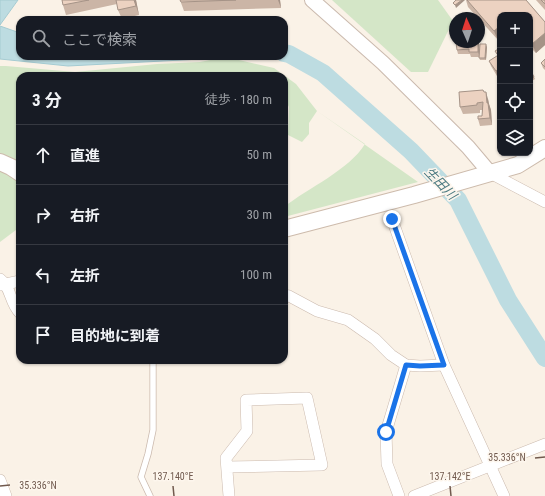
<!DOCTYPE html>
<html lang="ja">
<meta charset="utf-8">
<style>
:root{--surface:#171b24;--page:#20242c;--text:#f1f3f6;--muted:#9ea1a6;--line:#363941}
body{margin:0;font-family:"Roboto Condensed","Noto Sans JP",sans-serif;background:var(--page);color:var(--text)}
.controls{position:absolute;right:12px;top:12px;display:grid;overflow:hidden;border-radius:8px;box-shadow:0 1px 3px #0004}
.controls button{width:36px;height:36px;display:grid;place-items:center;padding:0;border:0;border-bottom:1px solid var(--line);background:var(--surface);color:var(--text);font:20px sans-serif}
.compass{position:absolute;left:449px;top:12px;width:36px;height:36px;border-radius:50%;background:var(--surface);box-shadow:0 1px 3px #0004;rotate:357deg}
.stop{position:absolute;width:12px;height:12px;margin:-9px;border:3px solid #1a73e8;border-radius:50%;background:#fff}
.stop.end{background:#1a73e8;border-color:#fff;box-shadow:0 1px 4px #0008}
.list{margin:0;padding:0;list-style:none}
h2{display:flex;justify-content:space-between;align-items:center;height:52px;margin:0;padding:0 16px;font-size:17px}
h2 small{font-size:13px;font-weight:400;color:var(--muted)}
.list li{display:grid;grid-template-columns:26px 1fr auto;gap:12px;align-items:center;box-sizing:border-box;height:60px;padding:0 16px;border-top:1px solid var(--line)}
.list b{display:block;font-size:15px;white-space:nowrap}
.list em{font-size:13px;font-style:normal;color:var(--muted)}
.icon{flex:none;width:22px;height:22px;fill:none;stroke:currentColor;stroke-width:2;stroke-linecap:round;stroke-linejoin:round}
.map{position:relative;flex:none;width:545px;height:496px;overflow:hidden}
.search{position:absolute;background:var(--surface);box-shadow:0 1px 3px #0004;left:16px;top:16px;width:272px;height:44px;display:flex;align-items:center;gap:10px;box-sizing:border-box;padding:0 14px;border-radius:12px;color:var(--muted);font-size:15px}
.panel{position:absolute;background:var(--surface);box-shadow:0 1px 3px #0004;left:16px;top:72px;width:272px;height:292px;border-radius:12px}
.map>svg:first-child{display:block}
.green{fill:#d4e6c7}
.water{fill:#bddce1;stroke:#a5cbd2}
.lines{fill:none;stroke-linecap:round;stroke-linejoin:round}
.river{stroke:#bddce1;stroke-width:18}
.service-casing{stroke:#cbbaae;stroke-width:7}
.minor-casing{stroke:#cbbaae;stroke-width:12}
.tertiary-casing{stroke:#cbbaae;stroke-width:16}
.secondary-casing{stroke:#cdbbac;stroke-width:18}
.service{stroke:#fff;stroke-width:5.5}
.minor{stroke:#fff;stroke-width:11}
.tertiary{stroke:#fff;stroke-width:14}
.secondary{stroke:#fff;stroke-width:16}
.wall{fill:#cbb5a6}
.shaded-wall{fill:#a59387}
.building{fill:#ecd2c1;stroke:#a59387}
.route{stroke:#1a73e8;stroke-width:5}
.ticks{fill:none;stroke:#715a4e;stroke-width:1.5}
.labels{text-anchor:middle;stroke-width:3;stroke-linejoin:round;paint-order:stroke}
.water-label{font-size:13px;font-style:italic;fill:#4a7981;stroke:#fdf6ed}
.ticks-label{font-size:10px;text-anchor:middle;fill:#715a4e;stroke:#fdf6ed;stroke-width:3;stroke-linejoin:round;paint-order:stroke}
</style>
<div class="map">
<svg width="545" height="496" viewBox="0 0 545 496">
<rect width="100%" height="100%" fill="#faf2e7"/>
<!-- green -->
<g class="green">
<polygon points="332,0 438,0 453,21 428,72 411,72"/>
<path d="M 226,57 L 274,68 L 296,84 L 317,111 L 418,182 L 284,217 L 284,207 C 308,188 349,170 365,144 L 317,111 L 309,123 L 309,134 L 302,142 L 288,135 L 289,107 L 284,97 L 284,76 L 241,76 L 205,73 L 155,76 L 20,76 L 20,89 L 17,107 L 20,112 L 20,227 L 0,242 L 0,66 L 6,66 L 75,72 L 157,64 L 200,62 Z"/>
</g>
<!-- water -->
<g class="water">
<polygon points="0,0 18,0 0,25"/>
<polygon points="0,26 20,33 20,56 199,56 201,59 68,66 0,59"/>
</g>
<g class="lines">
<!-- river -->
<polyline class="river" points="284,53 289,54 323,73 411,151 458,200 508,300 545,358"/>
<!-- service casing -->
<g class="service-casing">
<polyline id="service" points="150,496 141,477 148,454 153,430 153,360"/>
</g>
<!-- minor casing -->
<g class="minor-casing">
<g id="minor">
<polyline points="490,173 545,202"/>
<polyline points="392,219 444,365 504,496"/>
<path d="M 0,279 C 12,288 9,302 20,313"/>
<polyline points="0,285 20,281"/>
<polyline points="284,295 289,296 317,311 348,320 375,339 391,355 406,365 420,366 444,365"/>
<polyline points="227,467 322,465 307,398 246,400 247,431 226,458 229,496"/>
<polyline points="0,480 6,496"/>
<polyline points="399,496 387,464 386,432 406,365"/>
<polyline points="414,496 545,444"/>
</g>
</g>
<!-- tertiary casing -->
<g class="tertiary-casing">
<polyline id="tertiary" points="312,0 383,63 468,147 490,173"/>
</g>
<!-- secondary casing -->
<g class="secondary-casing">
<g id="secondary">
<polyline points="0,162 11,167 20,173"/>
<polyline points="284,229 414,195 518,165 545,148"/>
</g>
</g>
<!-- service -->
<use href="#service" class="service"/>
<!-- minor -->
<use href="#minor" class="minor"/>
<!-- tertiary -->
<use href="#tertiary" class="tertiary"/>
<!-- secondary -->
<use href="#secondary" class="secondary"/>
</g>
<!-- wall -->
<g class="wall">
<polygon points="62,0 136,0 139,15 122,19 118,10 117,4 66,15 63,5"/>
<polygon points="180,0 280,0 281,8 184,11"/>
<polygon points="466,0 526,0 545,22 545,45 536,53 530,47 530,15 500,15 500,38 498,40 479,19 479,18 478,18 468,7"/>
<polygon points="536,0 545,0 545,10"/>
<polygon points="479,43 480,53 487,47 486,60 480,60 479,57 471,57 470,54 458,54 457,50"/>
<polygon points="500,48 500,74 497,76 491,66 489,61 498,56 495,51"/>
<polygon points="545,59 545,70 543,68 541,63"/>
<polygon points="530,69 535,79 530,82"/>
<polygon points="488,99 489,104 491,110 492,125 480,126 478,119 482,116 482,110 480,110 480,113 463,114 460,107"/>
</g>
<!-- shaded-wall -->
<g class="shaded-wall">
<polygon points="134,0 136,0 139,15"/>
<polygon points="278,0 280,0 281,8"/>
<polygon points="462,0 465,0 456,8 455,5"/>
<polygon points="500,26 500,38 498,40 494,31"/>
<polygon points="545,33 545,45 536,53 532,44"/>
<polygon points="478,42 479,42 479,43 480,57 478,52"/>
<polygon points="486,44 487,47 486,60 485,58"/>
<polygon points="500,68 500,74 497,76 496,71"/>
<polygon points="483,90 486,97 486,92 488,99 489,104 491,110 492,125 490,118"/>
</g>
<!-- building -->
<g class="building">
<polygon points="62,0 89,0 63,5"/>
<polygon points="116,0 134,0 136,6 118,10"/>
<polygon points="180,0 236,0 181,2"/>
<polygon points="456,0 462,0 455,5 453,3"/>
<polygon points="467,0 526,0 545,22 545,33 532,44 530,42 530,15 500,15 500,26 494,31"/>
<polygon points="541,0 545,0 545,4"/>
<polygon points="456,42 478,42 478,52 469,52 469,49 457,50"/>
<polygon points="480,44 486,44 485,58 479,58"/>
<polygon points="500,48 500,53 497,54 495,51"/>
<polygon points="500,54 500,68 496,71 489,61"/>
<polygon points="545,59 545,67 541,63"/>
<polygon points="530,69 534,77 530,79"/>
<polygon points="483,90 484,92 486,92 487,103 488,103 490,118 478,119 478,116 482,116 483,102 477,103 477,105 460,107 459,92"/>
</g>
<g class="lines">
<!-- route -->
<polyline class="route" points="386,432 406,365 420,366 444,365 392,219"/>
</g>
<!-- ticks -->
<path class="ticks" d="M 535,458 L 545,457M 0,486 L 10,485M 173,486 L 174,496M 450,486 L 451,496"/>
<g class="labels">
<!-- water labels -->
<g class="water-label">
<text transform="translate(441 183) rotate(46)" y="5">生田川</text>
</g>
</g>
<g class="ticks-label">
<text x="507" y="461">35.336°N</text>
<text x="173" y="480">137.140°E</text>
<text x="450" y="480">137.142°E</text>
<text x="38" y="489">35.336°N</text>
</g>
</svg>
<div class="controls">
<button>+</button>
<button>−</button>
<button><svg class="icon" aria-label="locate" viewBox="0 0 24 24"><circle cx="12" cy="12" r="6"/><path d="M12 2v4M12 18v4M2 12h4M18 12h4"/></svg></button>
<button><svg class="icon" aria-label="layers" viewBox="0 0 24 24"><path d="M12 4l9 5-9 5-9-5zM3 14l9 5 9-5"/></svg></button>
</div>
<svg class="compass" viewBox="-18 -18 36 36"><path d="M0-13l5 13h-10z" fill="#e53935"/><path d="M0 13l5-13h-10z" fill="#9ea1a6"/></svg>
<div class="stop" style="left:386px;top:432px"></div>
<div class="stop end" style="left:392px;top:219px"></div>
<div class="search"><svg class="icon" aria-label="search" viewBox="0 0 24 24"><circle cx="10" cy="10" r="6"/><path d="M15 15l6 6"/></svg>ここで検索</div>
<section class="panel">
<h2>3 分<small>徒歩 · 180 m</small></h2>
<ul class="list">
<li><svg class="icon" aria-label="ahead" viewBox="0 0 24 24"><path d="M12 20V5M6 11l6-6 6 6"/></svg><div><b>直進</b></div><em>50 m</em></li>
<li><svg class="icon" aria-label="right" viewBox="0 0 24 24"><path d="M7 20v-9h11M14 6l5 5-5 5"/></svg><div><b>右折</b></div><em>30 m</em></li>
<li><svg class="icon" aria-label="left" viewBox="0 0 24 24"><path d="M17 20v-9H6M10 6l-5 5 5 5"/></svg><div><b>左折</b></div><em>100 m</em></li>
<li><svg class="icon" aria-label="arrive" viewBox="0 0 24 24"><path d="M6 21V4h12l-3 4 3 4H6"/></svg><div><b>目的地に到着</b></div></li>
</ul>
</section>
</div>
